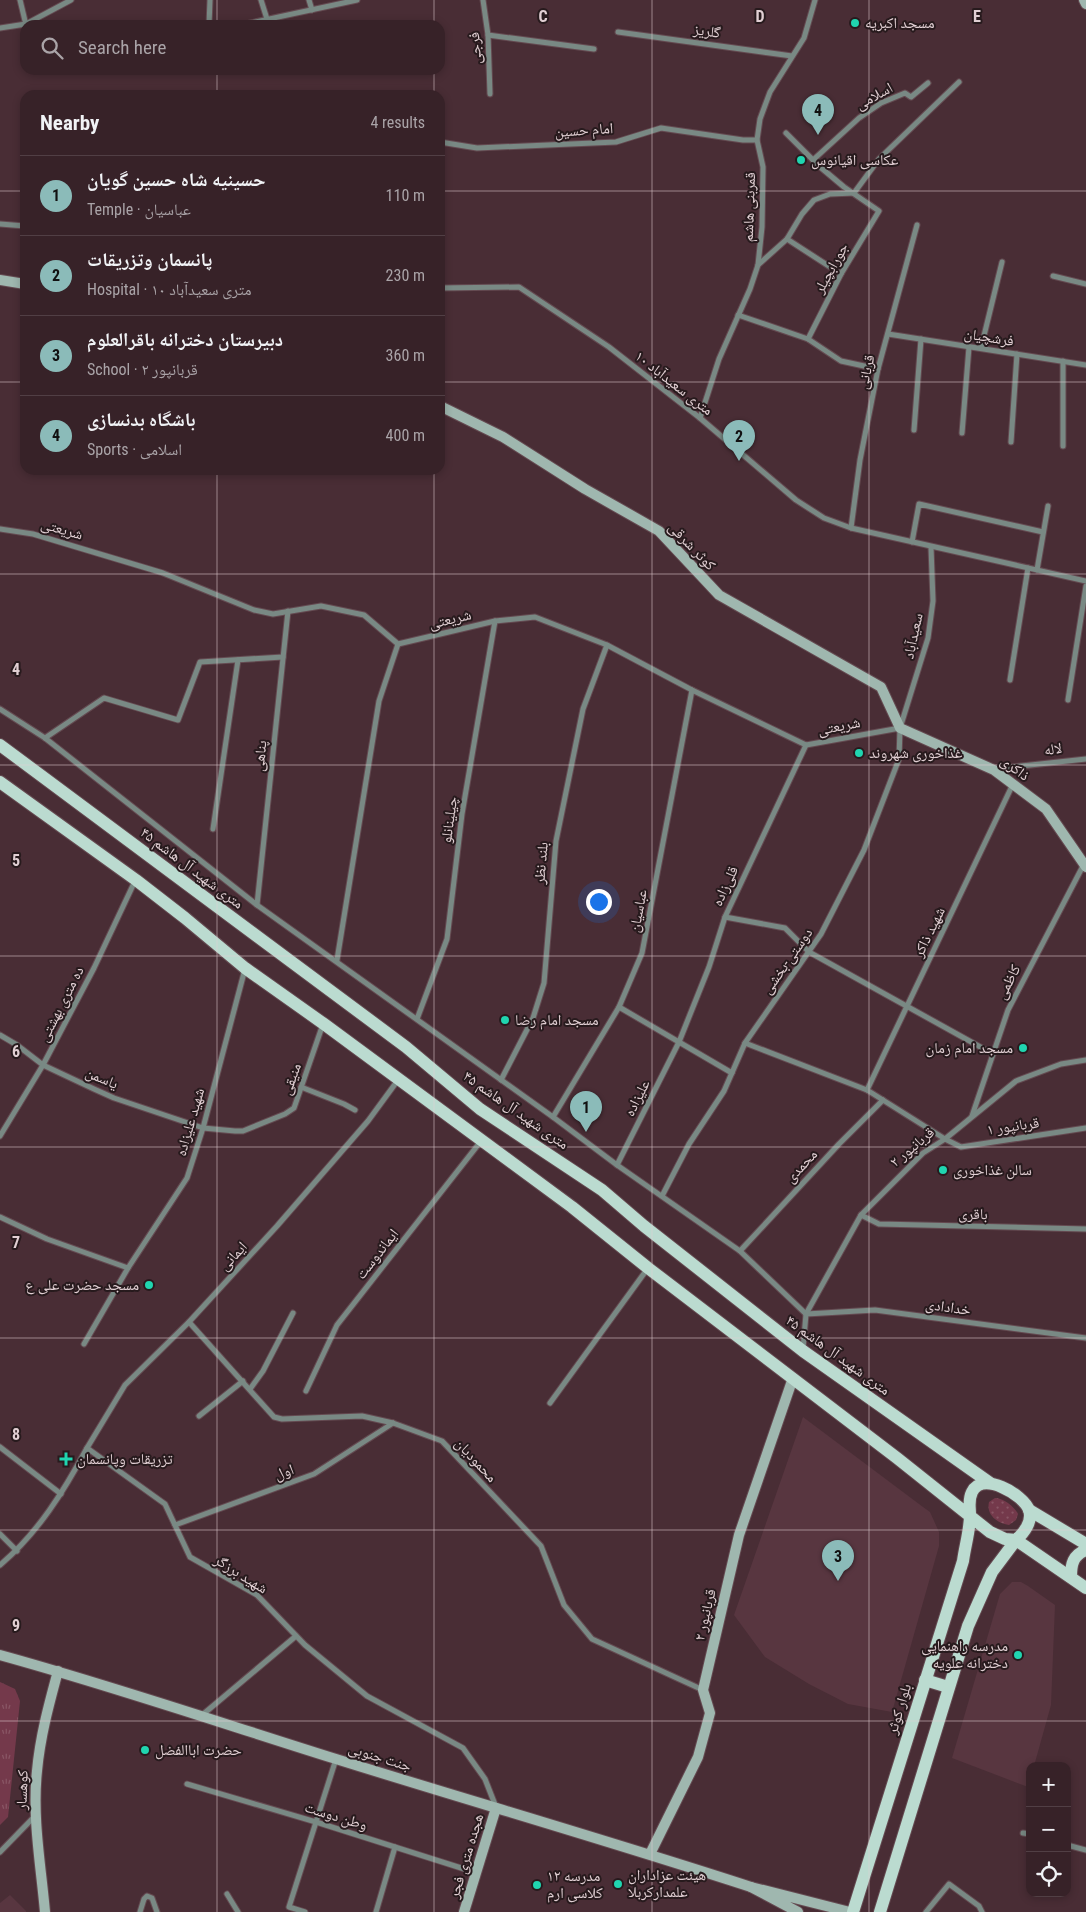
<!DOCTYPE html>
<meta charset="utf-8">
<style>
:root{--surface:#372228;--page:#422f34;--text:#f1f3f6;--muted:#aaa4a8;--line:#513f45;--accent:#8bbbb9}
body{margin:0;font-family:"Roboto Condensed","Noto Naskh Arabic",sans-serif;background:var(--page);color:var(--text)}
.controls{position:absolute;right:15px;bottom:15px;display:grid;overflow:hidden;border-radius:10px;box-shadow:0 2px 8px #0003}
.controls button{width:45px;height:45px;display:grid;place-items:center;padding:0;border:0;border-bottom:1px solid var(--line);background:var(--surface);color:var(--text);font:25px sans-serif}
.you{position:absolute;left:598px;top:901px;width:18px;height:18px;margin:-12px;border:4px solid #fff;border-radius:50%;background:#1a73e8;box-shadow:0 0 0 8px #1a73e833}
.badge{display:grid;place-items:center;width:32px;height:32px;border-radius:50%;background:var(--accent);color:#111;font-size:16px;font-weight:700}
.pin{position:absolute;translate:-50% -41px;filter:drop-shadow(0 1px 2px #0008)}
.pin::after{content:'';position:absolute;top:26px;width:18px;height:15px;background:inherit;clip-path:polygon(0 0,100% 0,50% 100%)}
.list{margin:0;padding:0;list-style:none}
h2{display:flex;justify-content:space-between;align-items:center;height:65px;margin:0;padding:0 20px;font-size:21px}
h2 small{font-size:16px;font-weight:400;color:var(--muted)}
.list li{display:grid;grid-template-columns:32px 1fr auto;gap:15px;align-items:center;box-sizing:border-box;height:80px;padding:0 20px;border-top:1px solid var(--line)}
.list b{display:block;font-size:19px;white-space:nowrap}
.list p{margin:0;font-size:16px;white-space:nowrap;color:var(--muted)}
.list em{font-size:16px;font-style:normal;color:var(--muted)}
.icon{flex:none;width:28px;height:28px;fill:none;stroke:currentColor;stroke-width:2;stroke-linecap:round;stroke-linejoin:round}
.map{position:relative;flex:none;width:1086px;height:1912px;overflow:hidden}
.search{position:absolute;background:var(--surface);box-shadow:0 2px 8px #0003;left:20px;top:20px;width:425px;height:55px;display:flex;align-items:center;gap:12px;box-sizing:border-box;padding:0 18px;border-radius:15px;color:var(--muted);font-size:19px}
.panel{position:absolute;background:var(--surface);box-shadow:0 2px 8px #0003;left:20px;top:90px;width:425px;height:385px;border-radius:15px}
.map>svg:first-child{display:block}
.built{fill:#583640}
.grass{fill:url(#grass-dots)}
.park{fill:url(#park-tufts)}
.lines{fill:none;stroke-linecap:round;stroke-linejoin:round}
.street-casing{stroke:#644a51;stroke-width:7}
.secondary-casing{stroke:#644a51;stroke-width:12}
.primary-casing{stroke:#644a51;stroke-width:14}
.street{stroke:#798984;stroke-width:5}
.secondary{stroke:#9fb7af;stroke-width:10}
.primary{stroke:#bbdbd0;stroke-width:12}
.grid{fill:none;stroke:#e1cfd3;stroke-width:1;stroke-opacity:0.55}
.poi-dot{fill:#20d5b0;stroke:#271a1d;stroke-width:2}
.labels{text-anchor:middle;stroke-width:4;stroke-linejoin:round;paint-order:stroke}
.poi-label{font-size:15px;fill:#e1cfd3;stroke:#271a1d;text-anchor:start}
.street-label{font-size:15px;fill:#e1cfd3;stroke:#271a1d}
.grid-label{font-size:16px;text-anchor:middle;font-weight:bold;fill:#e1cfd3;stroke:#271a1d;stroke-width:4;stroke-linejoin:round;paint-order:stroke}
</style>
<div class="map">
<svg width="1086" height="1912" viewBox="0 0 1086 1912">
<defs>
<pattern id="grass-dots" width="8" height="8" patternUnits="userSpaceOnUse" patternTransform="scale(1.25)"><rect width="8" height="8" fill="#74394b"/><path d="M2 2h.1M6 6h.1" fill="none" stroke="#885564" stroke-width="1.8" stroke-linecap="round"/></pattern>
<pattern id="park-tufts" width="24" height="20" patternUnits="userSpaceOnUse" patternTransform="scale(1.25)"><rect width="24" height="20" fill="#74394b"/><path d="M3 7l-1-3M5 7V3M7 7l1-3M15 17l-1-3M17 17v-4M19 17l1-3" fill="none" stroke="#885564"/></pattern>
</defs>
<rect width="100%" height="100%" fill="#492d35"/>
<!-- built -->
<g class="built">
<polygon points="803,1417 923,1507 930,1512 939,1532 939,1546 892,1712 848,1704 809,1684 765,1657 734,1615"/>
<polygon points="1012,1582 1021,1582 1028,1586 1055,1605 1051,1705 1034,1766 1030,1766 1028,1787 952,1758 1000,1594"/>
<polygon points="10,1895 26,1911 26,1912 0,1912 0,1903"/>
</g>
<!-- grass -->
<path class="grass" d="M 995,1498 C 1003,1498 1014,1506 1018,1514 L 1016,1520 L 1009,1525 C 997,1523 986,1515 989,1502 Z"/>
<!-- park -->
<polygon class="park" points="0,1682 15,1689 20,1701 8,1817 0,1825"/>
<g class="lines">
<!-- street casing -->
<g class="street-casing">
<g id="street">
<polyline points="20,0 26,25"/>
<polyline points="261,0 267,19"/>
<polyline points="309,0 312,10"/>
<polyline points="483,0 488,35 490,94"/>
<polyline points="209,25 210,0"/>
<polyline points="241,25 357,0"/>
<polyline points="0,28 26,24 71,0"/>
<polyline points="618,32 792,56"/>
<polyline points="488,35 594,49"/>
<polyline points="786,133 819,166 844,187 879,211 841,274 808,339"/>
<polyline points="440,142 477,148 616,142 661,128 743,140 757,140"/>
<polyline points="813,160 859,118 881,103 905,93 911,97 928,83"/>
<polyline points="0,224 25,226"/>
<polyline points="787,239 841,274"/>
<polyline points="758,265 787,239 802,214 814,200 830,194 854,193 879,159 959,82"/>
<polyline points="1053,276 1086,284"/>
<polyline points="440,288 519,287 609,347 700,418 796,500 824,518 851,528 1086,581"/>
<polyline points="738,315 808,339 841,361 878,369"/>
<polyline points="888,334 1086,365"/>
<polyline points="981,348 1002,262"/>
<polyline points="700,418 719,359 750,289 758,265 762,227 763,167 757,140 760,119 770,92 804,38 815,0"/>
<polyline points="914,430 921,339"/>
<polyline points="962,433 969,347"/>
<polyline points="1011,442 1017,354"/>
<polyline points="1063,446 1063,361"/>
<polyline points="851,528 860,460 878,369 917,225"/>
<polyline points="0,529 33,534 163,573 254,610 273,614 321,606 364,615 398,644 495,621 535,617 607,645 692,690 806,745 900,728"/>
<polyline points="912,542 919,504 1043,532"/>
<polyline points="1037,570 1048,506"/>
<polyline points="1010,680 1028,568"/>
<polyline points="1068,700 1086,586"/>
<polyline points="0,709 45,738 257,905 553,1117 617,1165 740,1251 806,1314"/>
<polyline points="45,738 104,698 178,720 200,662 283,657"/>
<polyline points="994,769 1086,759"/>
<polyline points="213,829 238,660"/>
<polyline points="257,905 288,611"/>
<polyline points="725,917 785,928 809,952 993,1054"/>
<polyline points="337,960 379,701 398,644"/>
<polyline points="619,1007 732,1073"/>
<polyline points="417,1019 447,939 462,814 495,621"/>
<polyline points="0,1035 17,1045 43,1065 94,1089 114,1098 203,1128 235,1131 243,1131 285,1114 294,1108 323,1024"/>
<polyline points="745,1043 867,1090 945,1139 961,1147 1086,1128"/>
<polyline points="501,1080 533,1018 544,983 556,841 583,709 607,645"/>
<polyline points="301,1087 344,1104 355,1110"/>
<polyline points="867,1090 1013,784"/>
<polyline points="972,1116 1008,1010 1084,864"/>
<polyline points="553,1117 619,1007 642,953 692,690"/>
<polyline points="0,1136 43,1065 94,968 135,881"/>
<polyline points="617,1165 679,1042 709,967 725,917 806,745"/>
<polyline points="662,1196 689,1144 724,1091 745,1043 821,934 864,850 899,759 900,728 928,638 933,601 931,547"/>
<polyline points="861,1215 879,1224 1086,1229"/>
<polyline points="0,1217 47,1239 128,1268 84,1344"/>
<polyline points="740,1251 839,1144 883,1100"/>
<polyline points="128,1268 187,1178 203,1128 245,969"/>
<polyline points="806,1314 875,1310 1086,1338"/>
<polyline points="189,1322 274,1417 282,1419 362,1416 393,1423 442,1441 541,1546 564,1605 592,1639 703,1690"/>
<polyline points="803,1349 806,1314 861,1215 923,1153 945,1139 1016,1081 1061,1064 1086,1060"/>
<polyline points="250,1389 263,1371 293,1313"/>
<polyline points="306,1391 337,1325 481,1141"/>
<polyline points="550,1403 648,1268"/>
<polyline points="199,1416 243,1381"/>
<polyline points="0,1447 61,1494"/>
<polyline points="87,1448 125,1385 189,1322 277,1226 368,1121 398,1080"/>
<polyline points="175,1525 314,1474 393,1423"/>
<polyline points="0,1534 17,1551"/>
<path d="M 0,1565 C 38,1533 64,1491 87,1448 L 165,1504 L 190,1557 L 257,1595 L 305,1645 L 367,1696 L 463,1748 L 485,1779 L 496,1807"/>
<polyline points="201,1716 296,1636"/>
<polyline points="187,1784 316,1822 477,1873"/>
<polyline points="1023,1833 1030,1834"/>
<polyline points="1067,1845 1086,1850"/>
<polyline points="0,1852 35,1816"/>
<polyline points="227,1894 238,1912"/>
<polyline points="140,1912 144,1899 147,1896 152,1898 157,1912"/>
<polyline points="305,1912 289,1907 336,1759"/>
<polyline points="376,1912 395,1847"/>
<polyline points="926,1912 949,1884 979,1906 982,1912"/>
</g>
</g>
<!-- secondary casing -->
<g class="secondary-casing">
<g id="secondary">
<polyline points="1084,0 1086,4"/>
<polyline points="0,280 25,284"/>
<polyline points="440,406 503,437 585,489 659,531 719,595 881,687 900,728 994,770 1046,809 1086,867"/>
<path d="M 0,1655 C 113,1686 224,1724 336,1759 C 474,1802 613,1842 751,1887"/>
<polyline points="650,1854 698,1757 710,1713 703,1690 739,1535 793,1378"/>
<path d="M 45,1912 C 41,1866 32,1818 37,1771 C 40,1737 49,1704 58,1671"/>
<polyline points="464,1912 496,1808"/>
<polyline points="798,1912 751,1887 850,1912"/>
</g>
</g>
<!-- primary casing -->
<g class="primary-casing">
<g id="primary">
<polyline points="0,745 406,1047 480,1109 602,1190 644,1226 803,1351 990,1483"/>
<path d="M 0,782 L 136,880 L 185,918 L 245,968 L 324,1024 L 572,1207 L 648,1268 L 897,1458 L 990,1532 L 1005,1539 L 1016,1540 C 1024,1533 1033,1521 1029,1510 C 1023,1494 982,1471 972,1492 C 968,1500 970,1506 970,1515 C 970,1530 965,1546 963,1561 L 853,1912"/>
<polyline points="1029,1510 1086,1544"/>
<path d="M 1071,1577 C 1071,1564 1073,1555 1086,1550"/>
<polyline points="925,1680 948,1687"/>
<polyline points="880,1912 968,1626 992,1572 1016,1540 1086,1588"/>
</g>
</g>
<!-- street -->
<use href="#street" class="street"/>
<!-- secondary -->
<use href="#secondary" class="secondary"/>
<!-- primary -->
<use href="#primary" class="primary"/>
</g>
<!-- grid -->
<path class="grid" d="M 217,0 L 217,25M 434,0 L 434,25M 652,0 L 652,1912M 869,0 L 869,1912M 217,70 L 217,95M 434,70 L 434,95M 0,191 L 25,191M 440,191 L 1086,191M 0,382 L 25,382M 440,382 L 1086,382M 217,470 L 217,1912M 434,470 L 434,1912M 0,574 L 1086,574M 0,765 L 1086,765M 0,956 L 1086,956M 0,1147 L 1086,1147M 0,1338 L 1086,1338M 0,1530 L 1086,1530M 0,1721 L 1086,1721"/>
<!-- markers -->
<g class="poi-dot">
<circle cx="855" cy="23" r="5"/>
<circle cx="801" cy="160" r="5"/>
<circle cx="859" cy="753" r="5"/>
<circle cx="505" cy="1020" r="5"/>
<circle cx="1023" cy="1048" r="5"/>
<circle cx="943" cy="1170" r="5"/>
<circle cx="149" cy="1285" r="5"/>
<path d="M63.5 1451.5h5v5h5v5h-5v5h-5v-5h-5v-5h5z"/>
<circle cx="1018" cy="1655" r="5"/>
<circle cx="145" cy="1750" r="5"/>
<circle cx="618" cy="1884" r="5"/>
<circle cx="537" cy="1885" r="5"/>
</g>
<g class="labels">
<!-- poi labels -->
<g class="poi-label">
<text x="865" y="28">مسجد اکبریه</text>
<text x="811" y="165">عکاسی اقیانوس</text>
<text x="869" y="758">غذاخوری شهروند</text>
<text x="515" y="1025">مسجد امام رضا</text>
<text x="1013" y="1053" text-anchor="end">مسجد امام زمان</text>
<text x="953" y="1175">سالن غذاخوری</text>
<text x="139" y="1290" text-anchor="end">مسجد حضرت علی ع</text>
<text x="77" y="1464">تزریقات وپانسمان</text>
<text x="1008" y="1651" text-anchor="end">مدرسه راهنمایی<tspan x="1008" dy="17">دخترانه علویه</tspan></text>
<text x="155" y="1755">حضرت اباالفضل</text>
<text x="628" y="1880">هیئت عزاداران<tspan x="628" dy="17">علمدارکربلا</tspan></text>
<text x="547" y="1881">مدرسه ۱۲<tspan x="547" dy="17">کلاسی ارم</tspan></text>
</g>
<!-- street labels -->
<g class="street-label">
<text transform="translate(707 31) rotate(8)" y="5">گلریز</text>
<text transform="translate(475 48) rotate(-94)" y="5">فرجی</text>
<text transform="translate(874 96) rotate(-29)" y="5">اسلامی</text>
<text transform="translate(584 130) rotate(-4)" y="5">امام حسین</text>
<text transform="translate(749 207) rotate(-88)" y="5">قمربنی هاشم</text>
<text transform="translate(831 268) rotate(-61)" y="5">جورابچیلر</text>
<text transform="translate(989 337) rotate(9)" y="5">فرشچیان</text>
<text transform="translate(866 372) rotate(-77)" y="5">قربانی</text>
<text transform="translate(674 383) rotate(38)" y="5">۱۰ متری سعیدآباد</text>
<text transform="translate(62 529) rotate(16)" y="5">شریعتی</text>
<text transform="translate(692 546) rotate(46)" y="5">کوثر شرقی</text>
<text transform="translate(450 619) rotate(-13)" y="5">شریعتی</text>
<text transform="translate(913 636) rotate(-78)" y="5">سعیدآباد</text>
<text transform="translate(839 726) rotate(-11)" y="5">شریعتی</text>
<text transform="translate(1053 749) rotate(-7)" y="5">لاله</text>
<text transform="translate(260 756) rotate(-84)" y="5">پناهی</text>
<text transform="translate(1015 768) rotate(36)" y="5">ذاکری</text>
<text transform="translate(449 820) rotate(-82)" y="5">چیلینانلو</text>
<text transform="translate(541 863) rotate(-85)" y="5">بلند نظر</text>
<text transform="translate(192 868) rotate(37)" y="5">۴۵ متری شهید آل هاشم</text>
<text transform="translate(725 886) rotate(-65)" y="5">قلی‌زاده</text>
<text transform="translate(638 911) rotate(-79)" y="5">عباسیان</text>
<text transform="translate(929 932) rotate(-64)" y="5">شهید ذاکر</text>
<text transform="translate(787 961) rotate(-55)" y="5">دوستی-بخشی</text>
<text transform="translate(1008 982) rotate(-63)" y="5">کاظمی</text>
<text transform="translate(61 1004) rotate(-63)" y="5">ده متری بهشتی</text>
<text transform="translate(102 1078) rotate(23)" y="5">یاسمن</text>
<text transform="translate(291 1079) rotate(-70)" y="5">منیقی</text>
<text transform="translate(637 1098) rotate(-63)" y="5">علیزاده</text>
<text transform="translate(516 1110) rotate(35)" y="5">۴۵ متری شهید آل هاشم</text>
<text transform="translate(190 1122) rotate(-74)" y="5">شهید علیزاده</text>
<text transform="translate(1013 1126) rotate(-8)" y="5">قربانپور ۱</text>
<text transform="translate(912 1147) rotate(-40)" y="5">قربانپور ۲</text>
<text transform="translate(801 1166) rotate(-47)" y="5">محمدی</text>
<text transform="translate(973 1214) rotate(1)" y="5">باقری</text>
<text transform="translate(377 1254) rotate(-52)" y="5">ایماندوست</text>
<text transform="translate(233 1256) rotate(-47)" y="5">ایمانی</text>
<text transform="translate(948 1307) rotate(8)" y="5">خدادادی</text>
<text transform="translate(838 1355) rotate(36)" y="5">۴۵ متری شهید آل هاشم</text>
<text transform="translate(476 1460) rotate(47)" y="5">محمودیان</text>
<text transform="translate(284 1472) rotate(-20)" y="5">اول</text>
<text transform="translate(241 1574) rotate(32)" y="5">شهید برزگر</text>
<text transform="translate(705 1615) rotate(-77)" y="5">قربانپور ۲</text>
<text transform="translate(899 1709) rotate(-73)" y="5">بلوار کوثر</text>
<text transform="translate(380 1757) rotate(17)" y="5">جنت جنوبی</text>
<text transform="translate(22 1790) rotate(-88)" y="5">کوهسار</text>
<text transform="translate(336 1816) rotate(17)" y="5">وطن دوست</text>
<text transform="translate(466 1856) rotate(-73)" y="5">هجده متری فجر</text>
</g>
</g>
<g class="grid-label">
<text x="543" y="22">C</text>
<text x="760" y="22">D</text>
<text x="977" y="22">E</text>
<text x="16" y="675">4</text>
<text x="16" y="866">5</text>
<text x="16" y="1057">6</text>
<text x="16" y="1248">7</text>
<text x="16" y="1440">8</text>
<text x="16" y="1631">9</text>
</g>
</svg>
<div class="controls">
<button>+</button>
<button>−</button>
<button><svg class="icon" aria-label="locate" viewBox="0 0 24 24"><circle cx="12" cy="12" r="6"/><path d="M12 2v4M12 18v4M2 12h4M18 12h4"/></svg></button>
</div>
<div class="you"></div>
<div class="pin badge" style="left:586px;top:1132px">1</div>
<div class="pin badge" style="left:739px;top:461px">2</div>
<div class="pin badge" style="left:838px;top:1581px">3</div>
<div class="pin badge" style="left:818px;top:135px">4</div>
<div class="search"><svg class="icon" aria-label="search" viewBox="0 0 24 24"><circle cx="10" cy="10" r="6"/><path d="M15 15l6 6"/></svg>Search here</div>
<section class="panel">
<h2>Nearby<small>4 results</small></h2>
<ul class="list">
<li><span class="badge">1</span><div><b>حسینیه شاه حسین گویان</b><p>Temple · عباسیان</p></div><em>110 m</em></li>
<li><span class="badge">2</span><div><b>پانسمان وتزریقات</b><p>Hospital · ۱۰ متری سعیدآباد</p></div><em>230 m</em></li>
<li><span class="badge">3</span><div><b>دبیرستان دخترانه باقرالعلوم</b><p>School · قربانپور ۲</p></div><em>360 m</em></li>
<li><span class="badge">4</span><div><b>باشگاه بدنسازی</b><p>Sports · اسلامی</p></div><em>400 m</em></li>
</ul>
</section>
</div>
